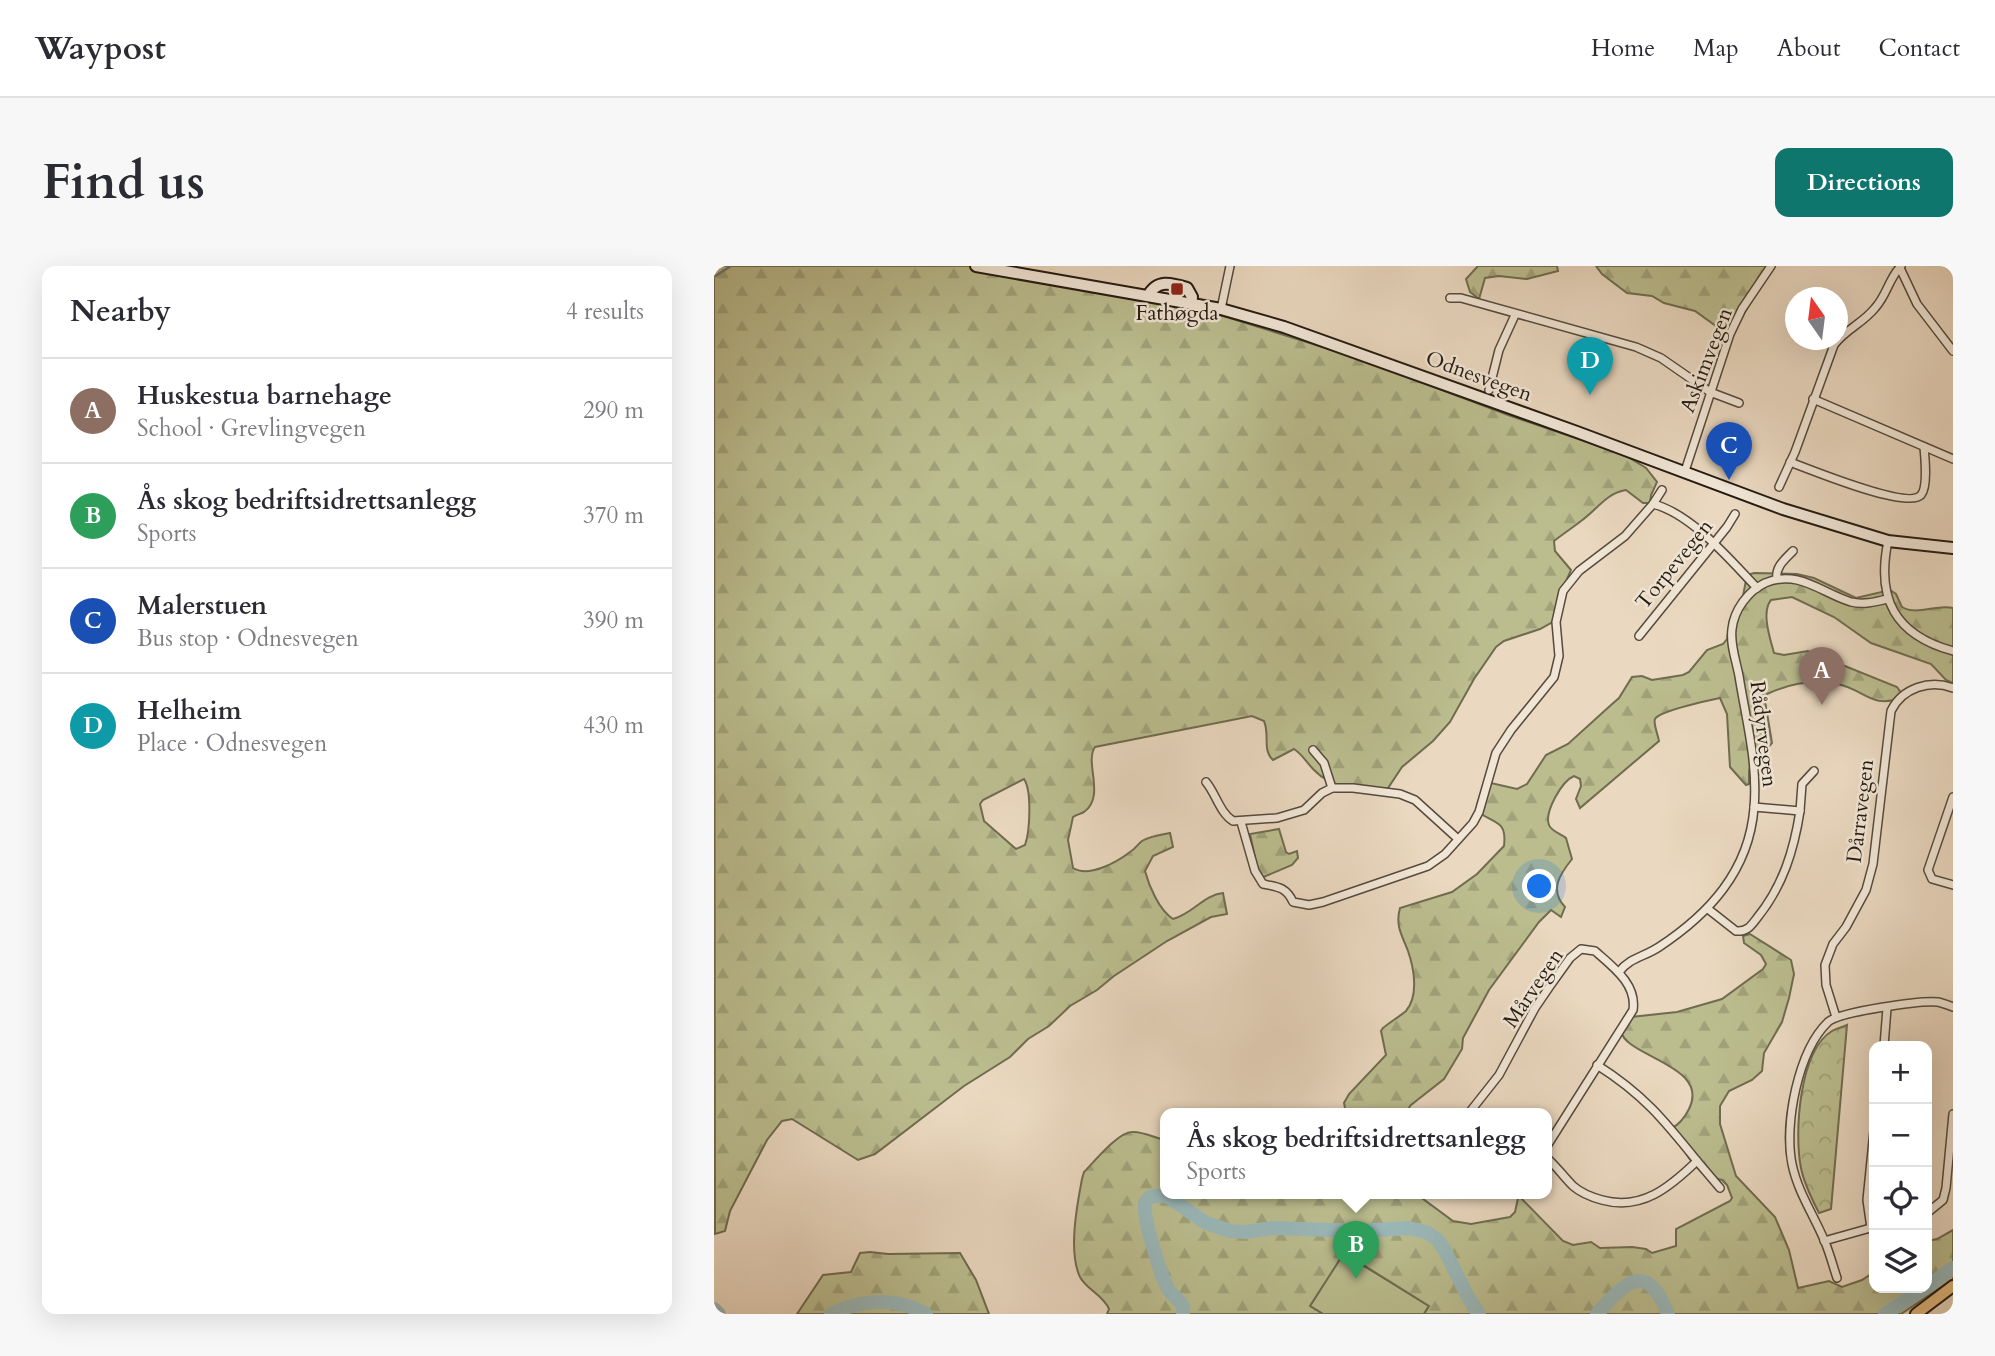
<!DOCTYPE html>
<meta charset="utf-8">
<style>
:root{--surface:#fff;--page:#f7f7f7;--text:#2b2b33;--muted:#7c7c81;--line:#e1e1e2;--accent:#0f766e}
body{margin:0;font-family:Cardo,serif;background:var(--page);color:var(--text)}
.controls{position:absolute;right:21px;bottom:21px;display:grid;overflow:hidden;border-radius:14px;box-shadow:0 7px 28px #0002}
.controls button{width:63px;height:63px;display:grid;place-items:center;padding:0;border:0;border-bottom:2px solid var(--line);background:var(--surface);color:var(--text);font:35px sans-serif}
.compass{position:absolute;left:1071px;top:21px;width:63px;height:63px;border-radius:50%;background:var(--surface);box-shadow:0 7px 28px #0002;rotate:346deg}
.you{position:absolute;left:826px;top:621px;width:24px;height:24px;margin:-18px;border:5px solid #fff;border-radius:50%;background:#1a73e8;box-shadow:0 0 0 10px #1a73e833}
.badge{display:grid;place-items:center;width:46px;height:46px;border-radius:50%;background:var(--accent);color:#fff;font-size:23px;font-weight:700}
.pin{position:absolute;translate:-50% -58px;filter:drop-shadow(0 2px 4px #0008)}
.pin::after{content:'';position:absolute;top:37px;width:24px;height:21px;background:inherit;clip-path:polygon(0 0,100% 0,50% 100%)}
.popup{position:absolute;left:446px;top:842px;width:392px;height:91px;box-sizing:border-box;display:grid;place-content:center;border-radius:14px;background:var(--surface);filter:drop-shadow(0 2px 5px #0005);font-size:23px;white-space:nowrap;color:var(--muted)}
.popup b{font-size:26px;color:var(--text)}
.popup::after{content:'';position:absolute;left:50%;top:100%;margin-left:-14px;border:14px solid transparent;border-top-color:var(--surface)}
.list{margin:0;padding:0;list-style:none}
h2{display:flex;justify-content:space-between;align-items:center;height:91px;margin:0;padding:0 28px;font-size:30px}
h2 small{font-size:23px;font-weight:400;color:var(--muted)}
.list li{display:grid;grid-template-columns:46px 1fr auto;gap:21px;align-items:center;box-sizing:border-box;height:105px;padding:0 28px;border-top:2px solid var(--line)}
.list b{display:block;font-size:26px;white-space:nowrap}
.list p{margin:0;font-size:23px;white-space:nowrap;color:var(--muted)}
.list em{font-size:23px;font-style:normal;color:var(--muted)}
.icon{flex:none;width:38px;height:38px;fill:none;stroke:currentColor;stroke-width:2;stroke-linecap:round;stroke-linejoin:round}
.map{position:relative;flex:none;width:1239px;height:1048px;overflow:hidden;border-radius:14px}
header{display:flex;align-items:center;gap:42px;box-sizing:border-box;height:98px;padding:0 35px;background:var(--surface);border-bottom:2px solid var(--line)}
header strong{font-size:33px}
nav{display:flex;gap:38px;margin-inline-start:auto;font-size:24px}
.intro{display:flex;align-items:center;justify-content:space-between;box-sizing:border-box;height:168px;padding:0 42px}
h1{margin:0;font-size:49px}
.button{padding:18px 32px;border-radius:14px;background:var(--accent);color:#fff;font-size:24px;font-weight:700}
main{display:flex;gap:42px;padding:0 42px}
aside{flex:1;background:var(--surface);border-radius:14px;box-shadow:0 7px 28px #0002}
.map>svg:first-child{display:block}
.grass{fill:#bbbd8f;stroke:#6f6c50;stroke-width:2}
.forest{fill:url(#forest-firs);stroke:#6f6c50;stroke-width:2;fill-rule:evenodd}
.park{fill:url(#park-crowns);stroke:#6f6c50;stroke-width:2}
.lines{fill:none;stroke-linecap:round;stroke-linejoin:round}
.stream{stroke:#6a7976;stroke-width:2.5}
.river{stroke:#9ab8b9;stroke-width:14}
.street-casing{stroke:#554a3d;stroke-width:10}
.secondary-casing{stroke:#231a11;stroke-width:14}
.primary-casing{stroke:#231a11;stroke-width:14}
.street{stroke:#f1e6d6;stroke-width:7}
.secondary{stroke:#f1e6d6;stroke-width:10}
.primary{stroke:#e5bc80;stroke-width:10}
.poi-dot{fill:#8f2418;stroke:#f1e6d6;stroke-width:2.5}
.labels{text-anchor:middle;stroke-width:5;stroke-linejoin:round;paint-order:stroke}
.poi-label{font-size:21px;fill:#231a11;stroke:#f1e6d6}
.street-label{font-size:21px;fill:#231a11;stroke:#f1e6d6}
</style>
<header>
<strong>Waypost</strong>
<nav><a>Home</a><a>Map</a><a>About</a><a>Contact</a></nav>
</header>
<div class="intro"><h1>Find us</h1><a class="button">Directions</a></div>
<main>
<aside>
<h2>Nearby<small>4 results</small></h2>
<ul class="list">
<li><span class="badge" style="background:#8d6e63">A</span><div><b>Huskestua barnehage</b><p>School · Grevlingvegen</p></div><em>290 m</em></li>
<li><span class="badge" style="background:#2e9e5b">B</span><div><b>Ås skog bedriftsidrettsanlegg</b><p>Sports</p></div><em>370 m</em></li>
<li><span class="badge" style="background:#1a4fb4">C</span><div><b>Malerstuen</b><p>Bus stop · Odnesvegen</p></div><em>390 m</em></li>
<li><span class="badge" style="background:#0f9aa8">D</span><div><b>Helheim</b><p>Place · Odnesvegen</p></div><em>430 m</em></li>
</ul>
</aside>
<div class="map">
<svg width="1239" height="1048" viewBox="0 0 1239 1048">
<defs>
<pattern id="forest-firs" width="22" height="20" patternUnits="userSpaceOnUse" patternTransform="scale(1.75)"><rect width="22" height="20" fill="#bbbd8f"/><path d="M5 1l3.5 6h-7zM16 11l3.5 6h-7z" fill="#a0a27a"/></pattern>
<pattern id="park-crowns" width="20" height="18" patternUnits="userSpaceOnUse" patternTransform="scale(1.75)"><rect width="20" height="18" fill="#bbbd8f"/><path d="M2 6a3 3 0 1 1 6 0M12 15a3 3 0 1 1 6 0" fill="none" stroke="#a0a27a"/></pattern>
</defs>
<rect width="100%" height="100%" fill="#ead8c0"/>
<filter id="stains"><feTurbulence type="fractalNoise" baseFrequency=".00286" numOctaves="4"/><feColorMatrix values="0 0 0 0 .2 0 0 0 0 .09 0 0 0 0 .02 0 0 0 .5 -.17"/></filter>
<radialGradient id="worn" r=".72"><stop offset=".6" stop-color="#630" stop-opacity="0"/><stop offset="1" stop-color="#630" stop-opacity=".3"/></radialGradient>
<!-- grass -->
<polygon class="grass" points="629,987 715,1040 710,1048 609,1048 596,1040"/>
<!-- forest -->
<g class="forest">
<path d="M 0,0 L 280,0 L 424,23 L 426,30 L 506,49 L 644,92 L 794,149 L 911,189 L 932,202 L 943,216 L 937,229 L 936,237 L 929,237 L 912,224 C 892,227 882,245 867,255 C 858,262 849,268 840,275 L 841,285 L 857,304 L 850,320 L 844,353 L 826,363 L 790,375 L 782,381 L 760,413 L 736,456 L 719,475 L 688,501 L 674,522 C 650,528 617,522 600,504 C 593,497 589,489 580,483 L 559,494 C 548,484 556,469 550,455 L 538,450 L 381,481 C 370,497 392,530 370,546 C 366,548 362,549 359,551 L 354,574 L 359,602 C 375,612 403,596 416,586 C 421,583 424,578 428,575 C 436,570 447,569 456,567 L 459,581 L 439,590 L 431,605 C 435,620 445,644 459,653 C 480,647 489,629 509,627 L 513,648 L 497,651 L 453,675 L 400,710 L 383,724 L 356,740 L 335,760 L 314,773 L 296,791 L 250,820 L 161,888 L 144,894 L 78,853 L 68,855 L 53,874 L 16,945 L 11,965 L 1,968 ZM 310,513 C 318,525 316,565 311,579 L 302,583 L 270,555 L 266,538 L 269,534 Z"/>
<polygon points="764,0 843,0 844,5 813,13 785,10 771,12 765,33 756,26 752,13"/>
<polygon points="882,0 1059,0 1023,59 1013,68 981,45 950,37 938,30 913,27 888,8"/>
<path d="M 1040,307 L 1083,308 L 1100,312 L 1142,332 L 1176,324 L 1182,328 L 1188,341 C 1203,350 1222,338 1239,342 L 1239,417 L 1232,414 L 1217,398 L 1157,377 L 1120,351 L 1078,331 L 1057,334 C 1047,346 1056,372 1060,387 L 1070,389 L 1094,385 L 1183,421 L 1190,431 C 1156,444 1151,423 1123,418 C 1098,413 1075,418 1053,428 L 1051,435 L 1058,477 L 1052,484 L 1039,489 L 1035,505 L 1035,518 L 1032,519 L 1016,501 L 1013,448 L 1006,432 C 996,434 945,445 941,453 C 939,457 944,469 945,475 L 866,542 L 862,533 L 867,520 L 866,513 L 860,510 C 848,515 830,546 835,559 C 837,565 847,568 852,572 L 858,593 C 846,608 835,624 851,641 L 847,651 L 837,644 L 825,656 L 775,724 L 749,772 L 748,783 L 730,813 L 697,839 L 691,847 L 632,847 L 630,837 L 635,828 L 672,789 L 667,765 L 669,762 C 676,756 685,751 692,745 C 705,730 700,702 694,685 C 688,669 681,660 686,642 L 738,626 L 763,608 L 790,580 C 793,554 781,558 764,546 L 763,539 L 770,519 L 777,517 L 803,523 L 813,518 L 832,489 L 854,478 L 897,439 L 905,432 L 918,411 L 928,410 L 938,414 L 969,409 L 975,406 L 993,384 L 1009,378 L 1013,373 L 1016,355 L 1029,330 L 1033,309 Z"/>
<polygon points="565,563 572,586 575,588 583,585 584,592 578,599 547,612 545,610 536,568"/>
<path d="M 1036,668 L 1077,694 L 1080,708 L 1075,732 L 1068,756 L 1050,787 L 1048,805 L 1038,814 L 1015,825 L 1006,840 L 1006,858 L 1022,910 L 1061,951 L 1075,984 L 1084,1022 L 1115,1015 L 1128,1021 L 1148,1014 L 1160,1006 L 1160,1022 L 1213,1022 L 1213,975 L 1223,973 L 1239,964 L 1239,1013 L 1187,1048 L 710,1048 L 715,1040 L 630,987 L 596,1040 L 609,1048 L 393,1048 L 395,1043 C 389,1029 373,1024 366,1011 C 354,986 363,939 368,913 L 370,906 C 380,896 404,866 418,866 C 428,865 441,872 451,874 L 451,927 L 701,927 L 739,955 L 757,958 L 796,951 L 801,946 L 804,932 L 807,932 L 849,975 L 859,979 L 877,976 L 886,982 L 918,981 L 932,983 L 938,987 L 962,980 L 962,963 L 1016,935 L 1018,932 L 1013,919 L 1008,914 C 981,911 969,883 958,862 C 966,858 971,851 975,843 C 997,799 911,791 907,765 L 917,751 L 963,746 L 1008,733 L 1049,703 L 1052,698 L 1047,689 L 1030,677 L 1029,670 Z"/>
<polygon points="156,986 174,988 246,987 262,1014 275,1048 83,1048 109,1009 137,1006 146,987"/>
</g>
<!-- park -->
<path class="park" d="M 1133,759 L 1117,943 L 1105,947 C 1098,933 1090,918 1087,902 C 1080,868 1085,785 1118,765 C 1123,762 1129,761 1133,759 Z"/>
<g class="lines">
<!-- stream -->
<polyline class="stream" points="0,11 17,0"/>
<!-- river -->
<g class="river">
<polyline points="1213,1021 1239,1002"/>
<polyline points="0,1043 5,1048"/>
<path d="M 117,1048 C 147,1033 183,1031 212,1048"/>
<path d="M 469,1048 L 469,1040 C 465,1033 458,1029 454,1023 C 447,1009 430,956 431,941 C 431,935 432,935 436,931 L 450,929 L 456,932 L 492,957 L 516,965 L 531,966 L 559,962 L 646,965 L 694,962 L 712,966 L 724,974 L 730,983 L 754,1031 L 765,1048"/>
<path d="M 883,1048 C 912,1015 933,994 954,1048"/>
<polyline points="1171,1048 1211,1022"/>
</g>
<!-- street casing -->
<g class="street-casing">
<g id="street">
<polyline points="1186,2 1203,38 1239,85"/>
<polyline points="736,32 747,32 922,81 947,92 996,126 1025,137"/>
<polyline points="507,43 516,0"/>
<polyline points="775,124 785,84 801,49"/>
<polyline points="1099,133 1239,193"/>
<path d="M 1076,196 C 1095,203 1194,244 1207,229 C 1214,221 1211,192 1210,181"/>
<polyline points="971,205 1016,68 1028,43 1057,0"/>
<path d="M 1065,221 L 1081,186 L 1120,79 C 1131,64 1149,57 1161,42 C 1173,29 1175,12 1187,0"/>
<path d="M 939,238 C 978,248 1016,294 1043,322"/>
<path d="M 1174,275 C 1162,333 1181,369 1239,385"/>
<path d="M 1063,313 C 1061,301 1071,293 1079,285"/>
<polyline points="925,370 1013,261 1021,248"/>
<polyline points="599,484 610,497 618,522"/>
<path d="M 492,516 C 502,528 506,547 519,555 L 563,552 L 590,544 L 608,527 L 618,522 L 639,522 L 686,528 L 701,534 L 744,573"/>
<polyline points="1239,531 1214,604 1218,613 1239,619"/>
<polyline points="1086,545 1088,518 1100,505"/>
<path d="M 527,556 L 541,605 L 549,618 C 564,621 572,621 579,636 L 595,639 L 609,636 L 714,600 L 731,588 L 759,557 L 765,546 L 782,487 L 797,464 L 840,411 L 845,390 L 842,356 L 849,325 L 865,305 L 911,270 L 939,238 L 948,224"/>
<path d="M 994,643 L 1022,665 C 1033,666 1037,660 1043,652 C 1069,620 1080,584 1086,545 L 1040,541"/>
<path d="M 905,706 C 915,692 930,691 945,681 C 995,648 1035,605 1040,542 C 1044,497 1032,454 1025,410 C 1022,394 1016,379 1018,363 C 1020,344 1034,325 1051,317 C 1085,303 1107,327 1137,336 C 1149,339 1161,336 1173,333"/>
<path d="M 1122,751 L 1112,719 L 1111,699 L 1119,678 L 1132,661 L 1152,624 L 1159,598 L 1177,445 C 1188,422 1216,413 1239,422"/>
<polyline points="1170,780 1173,742"/>
<path d="M 755,847 L 785,809 L 821,742 L 836,720 L 856,692 L 867,683 L 881,685 C 899,701 923,718 919,744 L 833,880"/>
<path d="M 833,892 C 843,901 850,911 859,920 C 867,927 877,931 888,934 C 928,945 956,921 983,895 C 950,854 929,828 883,799"/>
<polyline points="983,895 1006,922"/>
<polyline points="1213,947 1229,934 1232,922 1239,848"/>
<polyline points="1157,962 1153,934 1160,865"/>
<polyline points="1110,975 1160,961"/>
<path d="M 1123,1012 C 1119,1000 1116,988 1111,976 C 1100,949 1084,927 1078,898 C 1070,858 1084,785 1114,756 C 1125,746 1207,734 1224,736 C 1229,737 1234,739 1239,741"/>
</g>
</g>
<!-- secondary casing -->
<g class="secondary-casing">
<g id="secondary">
<polyline points="262,0 507,43 570,61 863,166 1069,243 1174,275 1239,282"/>
<path d="M 434,30 C 443,13 457,17 473,22 L 478,31 L 477,38"/>
</g>
</g>
<!-- primary casing -->
<g class="primary-casing">
<polyline id="primary" points="1202,1048 1239,1020"/>
</g>
<!-- street -->
<use href="#street" class="street"/>
<!-- secondary -->
<use href="#secondary" class="secondary"/>
<!-- primary -->
<use href="#primary" class="primary"/>
</g>
<!-- markers -->
<rect class="poi-dot" x="456" y="16" width="14" height="14" rx="3.5"/>
<g class="labels">
<!-- poi labels -->
<g class="poi-label">
<text x="463" y="54">Fathøgda</text>
</g>
<!-- street labels -->
<g class="street-label">
<text transform="translate(992 94) rotate(-69)" y="7">Askimvegen</text>
<text transform="translate(765 110) rotate(20)" y="7">Odnesvegen</text>
<text transform="translate(960 298) rotate(-51)" y="7">Torpevegen</text>
<text transform="translate(1050 468) rotate(83)" y="7">Rådyrvegen</text>
<text transform="translate(1146 545) rotate(-83)" y="7">Dårravegen</text>
<text transform="translate(819 722) rotate(-56)" y="7">Mårvegen</text>
</g>
</g>
<rect width="100%" height="100%" filter="url(#stains)"/>
<rect width="100%" height="100%" fill="url(#worn)"/>
</svg>
<div class="controls">
<button>+</button>
<button>−</button>
<button><svg class="icon" aria-label="locate" viewBox="0 0 24 24"><circle cx="12" cy="12" r="6"/><path d="M12 2v4M12 18v4M2 12h4M18 12h4"/></svg></button>
<button><svg class="icon" aria-label="layers" viewBox="0 0 24 24"><path d="M12 4l9 5-9 5-9-5zM3 14l9 5 9-5"/></svg></button>
</div>
<svg class="compass" viewBox="-18 -18 36 36"><path d="M0-13l5 13h-10z" fill="#e53935"/><path d="M0 13l5-13h-10z" fill="#7c7c81"/></svg>
<div class="you"></div>
<div class="pin badge" style="left:1108px;top:439px;background:#8d6e63">A</div>
<div class="pin badge" style="left:642px;top:1013px;background:#2e9e5b">B</div>
<div class="popup"><b>Ås skog bedriftsidrettsanlegg</b>Sports</div>
<div class="pin badge" style="left:1015px;top:214px;background:#1a4fb4">C</div>
<div class="pin badge" style="left:876px;top:129px;background:#0f9aa8">D</div>
</div>
</main>
